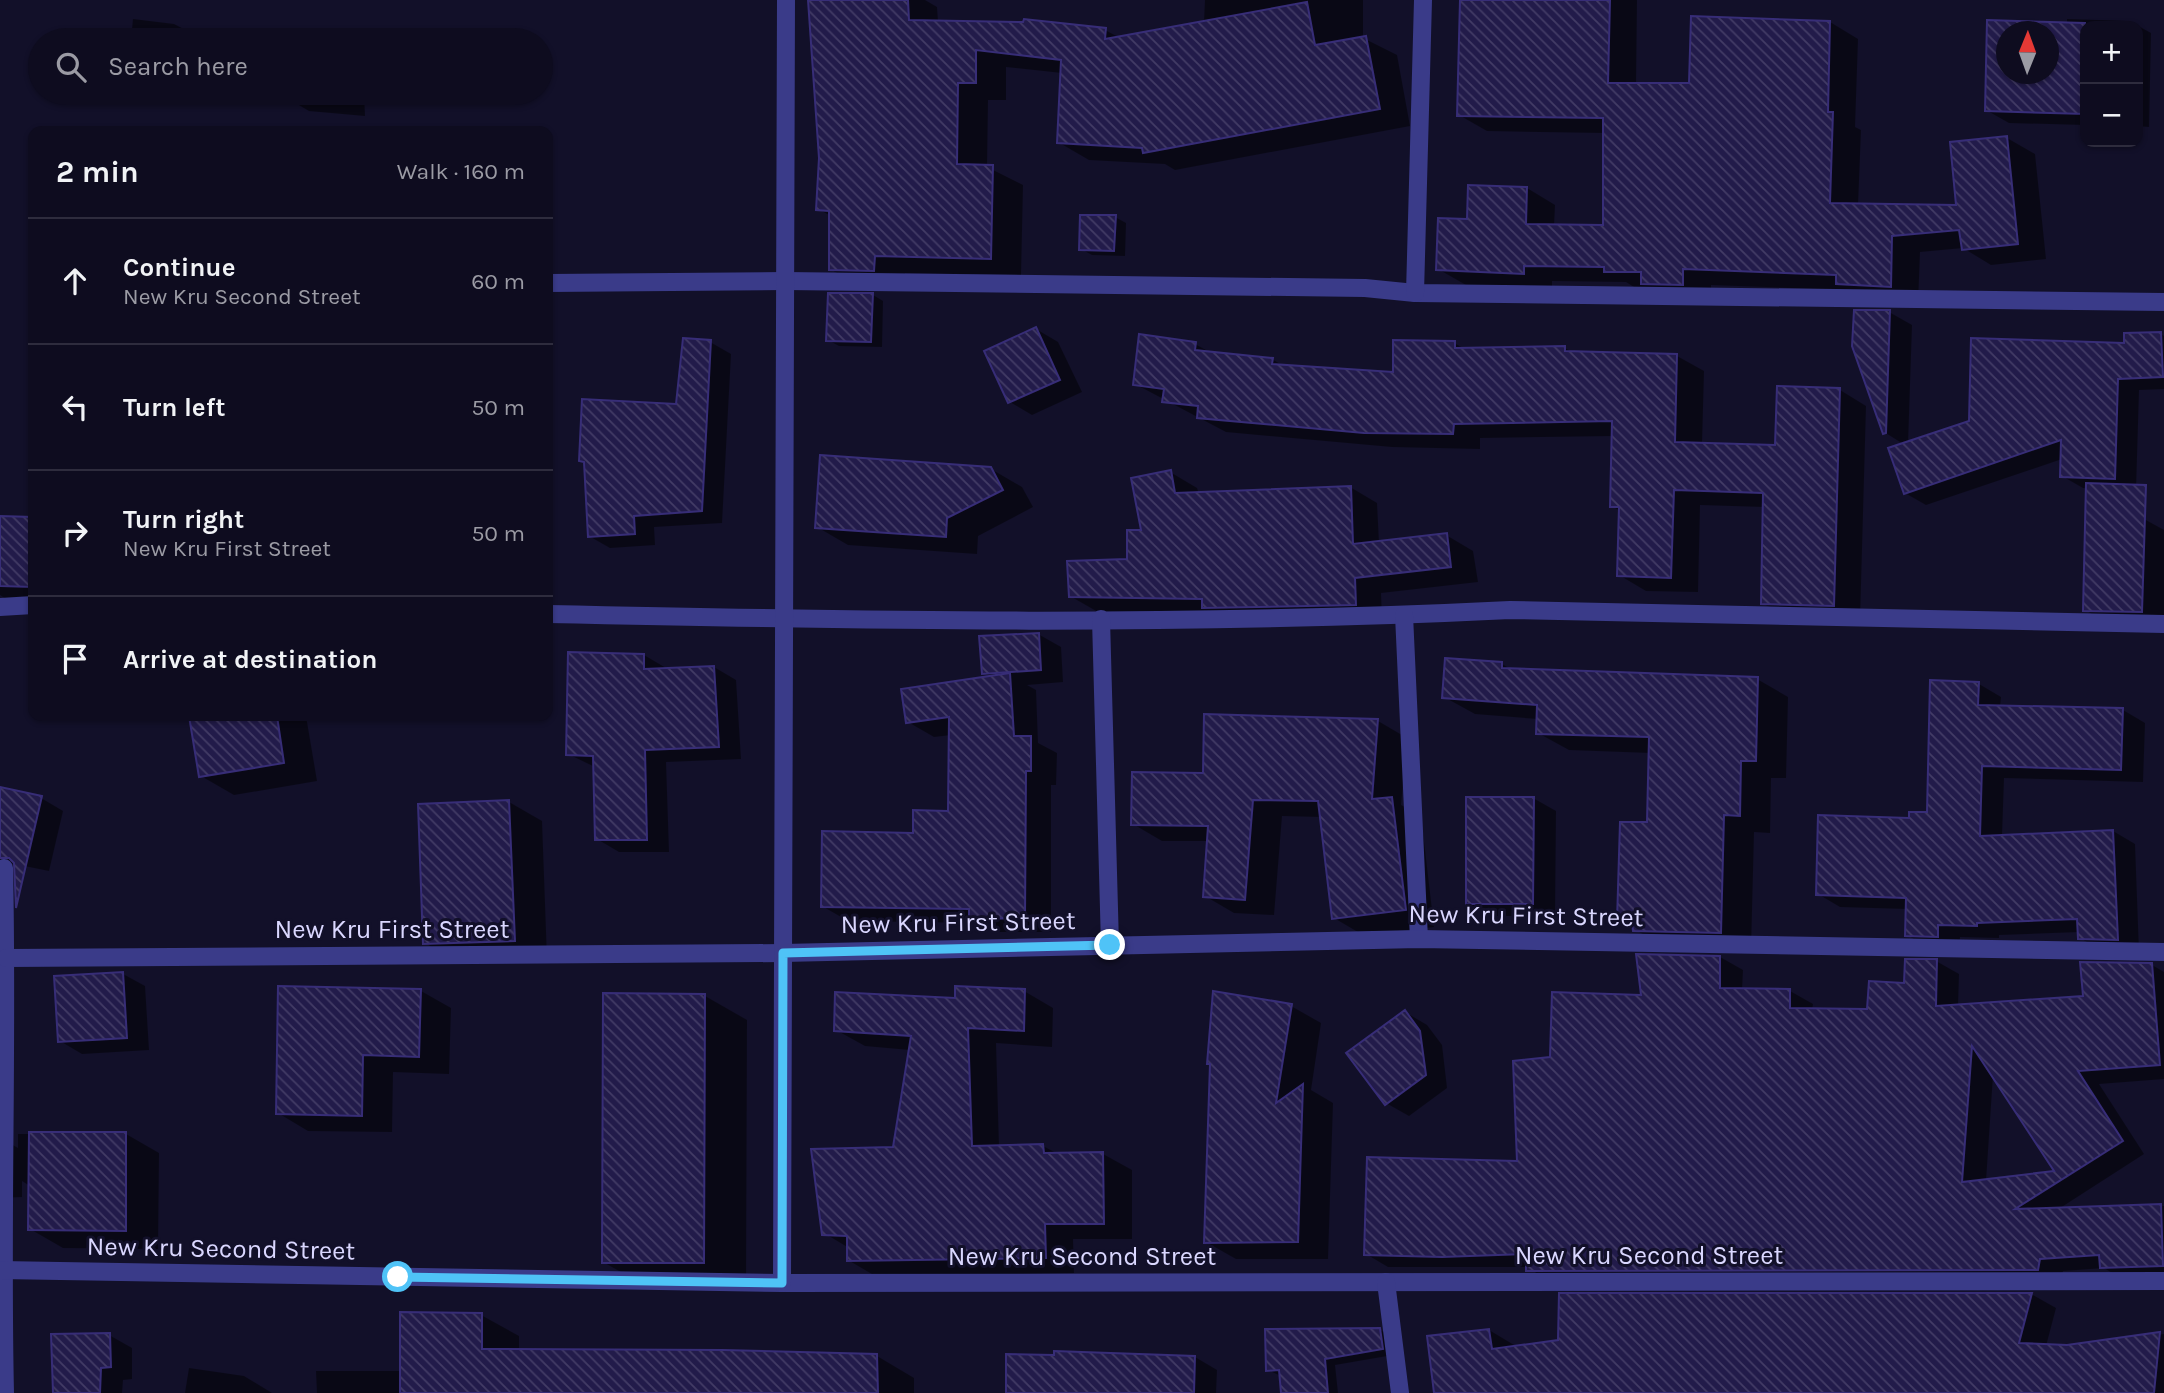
<!DOCTYPE html>
<meta charset="utf-8">
<style>
:root{--surface:#0e0c1f;--page:#1c1a2c;--text:#f1f3f6;--muted:#9b9ba4;--line:#2e2c3d}
body{margin:0;font-family:Karla,sans-serif;background:var(--page);color:var(--text)}
.controls{position:absolute;right:21px;top:21px;display:grid;overflow:hidden;border-radius:14px;box-shadow:0 2px 5px #0004}
.controls button{width:63px;height:63px;display:grid;place-items:center;padding:0;border:0;border-bottom:2px solid var(--line);background:var(--surface);color:var(--text);font:35px sans-serif}
.compass{position:absolute;left:1996px;top:21px;width:63px;height:63px;border-radius:50%;background:var(--surface);box-shadow:0 2px 5px #0004;rotate:1deg}
.stop{position:absolute;width:21px;height:21px;margin:-16px;border:5px solid #4fc3f7;border-radius:50%;background:#fff}
.stop.end{background:#4fc3f7;border-color:#fff;box-shadow:0 2px 7px #0008}
.list{margin:0;padding:0;list-style:none}
h2{display:flex;justify-content:space-between;align-items:center;height:91px;margin:0;padding:0 28px;font-size:30px}
h2 small{font-size:23px;font-weight:400;color:var(--muted)}
.list li{display:grid;grid-template-columns:46px 1fr auto;gap:21px;align-items:center;box-sizing:border-box;height:126px;padding:0 28px;border-top:2px solid var(--line)}
.list b{display:block;font-size:26px;white-space:nowrap}
.list p{margin:0;font-size:23px;white-space:nowrap;color:var(--muted)}
.list em{font-size:23px;font-style:normal;color:var(--muted)}
.icon{flex:none;width:38px;height:38px;fill:none;stroke:currentColor;stroke-width:2;stroke-linecap:round;stroke-linejoin:round}
.map{position:relative;flex:none;width:2164px;height:1393px;overflow:hidden}
.search{position:absolute;background:var(--surface);box-shadow:0 2px 5px #0004;left:28px;top:28px;width:525px;height:77px;display:flex;align-items:center;gap:18px;box-sizing:border-box;padding:0 24px;border-radius:38px;color:var(--muted);font-size:26px}
.panel{position:absolute;background:var(--surface);box-shadow:0 2px 5px #0004;left:28px;top:126px;width:525px;height:595px;border-radius:14px}
.map>svg:first-child{display:block}
.shadow{fill:#0007;fill-rule:evenodd}
.building{fill:url(#building-back-hatch);stroke:#372d77;stroke-width:2;fill-rule:evenodd}
.lines{fill:none;stroke-linecap:round;stroke-linejoin:round}
.minor{stroke:#3a3b89;stroke-width:18}
.route{stroke:#4fc3f7;stroke-width:9}
.labels{text-anchor:middle;stroke-width:6;stroke-linejoin:round;paint-order:stroke}
.street-label{font-size:26px;fill:#dad7ff;stroke:#121029}
</style>
<div class="map">
<svg width="2164" height="1393" viewBox="0 0 2164 1393">
<defs>
<pattern id="building-back-hatch" width="6" height="6" patternUnits="userSpaceOnUse" patternTransform="scale(1.75)"><rect width="6" height="6" fill="#221b4a"/><path d="M-1 5l2 2M0 0l6 6M5-1l2 2" fill="none" stroke="#423b65"/></pattern>
</defs>
<rect width="100%" height="100%" fill="#121029"/>
<!-- shadow -->
<g class="shadow">
<polygon points="810,0 925,0 937,7 938,22 1105,30 1120,38 1204,22 1205,0 1363,0 1363,38 1397,55 1410,126 1175,170 1165,164 1089,160 1058,142 1062,73 1006,67 1006,100 988,100 987,167 1023,185 1021,275 905,273 904,287 861,287 830,269 831,216 818,209 820,158"/>
<polygon points="1461,0 1637,0 1636,85 1690,84 1830,22 1858,39 1855,127 1861,130 1858,205 1958,207 2007,138 2035,154 2046,259 1991,265 1963,248 1920,252 1918,303 1848,290 1711,285 1711,300 1671,300 1649,287 1634,287 1626,282 1552,281 1552,289 1466,285 1438,269 1469,221 1527,188 1555,205 1554,226 1605,227 1605,133 1487,131 1459,115"/>
<polygon points="133,19 174,24 197,36 196,40 131,40"/>
<path d="M 2067,19 L 2129,21 L 2151,33 L 2149,127 L 2138,126 L 2138,26 L 2085,26 L 2085,125 L 2009,123 L 1986,110 L 1989,22 L 2067,24 ZM 2007,32 L 2048,32 L 2048,74 L 2007,74 Z"/>
<polygon points="146,93 191,93 190,99"/>
<polygon points="286,93 364,93 365,116 309,111 287,98"/>
<polygon points="1115,217 1126,223 1125,256 1092,255 1081,249"/>
<polygon points="873,295 883,301 882,347 839,346 828,340"/>
<polygon points="1889,312 1912,325 1908,444 1970,423 2126,345 2161,334 2164,336 2164,389 2139,390 2136,490 2083,488 2062,476 2062,459 1926,505 1905,493 1905,445 1884,432"/>
<polygon points="1036,329 1058,342 1082,392 1032,415 1010,402"/>
<polygon points="710,342 731,354 722,523 654,527 655,545 610,548 589,536 586,463 581,460 678,406"/>
<polygon points="1454,343 1465,349 1565,348 1573,353 1677,356 1704,371 1702,444 1777,446 1840,390 1866,406 1860,620 1789,618 1762,603 1765,507 1700,505 1698,592 1646,591 1619,575 1621,511 1611,506 1614,436 1480,438 1480,449 1392,447 1226,432 1135,384 1195,344 1213,354 1272,359 1285,367 1394,374"/>
<polygon points="30,464 33,464 33,604 14,604 0,595 0,518 28,519"/>
<polygon points="991,469 1022,487 1033,507 978,536 977,554 848,545 817,527"/>
<polygon points="1170,472 1197,488 1199,494 1350,487 1377,503 1379,543 1446,535 1473,551 1478,582 1381,593 1382,619 1098,612 1070,596 1129,561"/>
<polygon points="2144,519 2164,530 2164,624 2107,623 2085,610"/>
<polygon points="1038,634 1061,647 1063,682 1027,685 1036,690 1038,743 1057,753 1056,785 1051,785 1051,932 996,932 980,923 848,921 822,906 915,835 949,813 951,735 934,737 908,722 991,678 984,673"/>
<polygon points="644,655 666,668 714,667 736,680 741,759 666,762 669,852 619,852 597,839 595,767 568,754"/>
<polygon points="1502,664 1512,670 1757,679 1788,697 1786,778 1771,778 1770,833 1754,832 1751,949 1666,948 1619,920 1649,824 1651,753 1569,750 1538,733 1538,719 1475,714 1444,697"/>
<polygon points="1979,684 2001,697 2000,707 2123,710 2145,723 2143,782 2004,778 2002,836 2113,831 2135,844 2139,952 2102,951 2080,938 2080,932 1999,935 1999,938 1960,937 1959,948 1929,948 1907,935 1907,909 1840,907 1818,894 1911,819 1929,814"/>
<polygon points="191,716 306,716 317,781 234,795 201,776"/>
<polygon points="1378,721 1407,738 1401,805 1421,816 1434,927 1363,935 1334,918 1322,817 1282,816 1274,915 1234,913 1205,896 1209,841 1162,841 1133,824 1205,775"/>
<polygon points="0,788 41,798 63,811 49,871 0,861"/>
<polygon points="1533,798 1556,811 1555,916 1490,916 1468,903"/>
<polygon points="509,802 542,821 547,959 458,962 425,943"/>
<path d="M 1638,956 L 1720,957 L 1743,970 L 1742,990 L 1790,991 L 1813,1004 L 1812,1010 L 1869,1010 L 1936,961 L 1959,974 L 1958,1006 L 2085,997 L 2152,965 L 2164,972 L 2164,1079 L 2099,1084 L 2144,1154 L 2057,1210 L 2164,1206 L 2164,1279 L 2124,1280 L 2104,1268 L 2063,1271 L 2060,1282 L 1550,1283 L 1528,1267 L 1388,1267 L 1366,1254 L 1519,1163 L 1552,1058 L 1643,997 ZM 1993,1075 L 2057,1172 L 1986,1181 Z"/>
<polygon points="123,974 145,986 149,1050 82,1054 60,1041"/>
<polygon points="421,991 451,1008 449,1074 393,1072 392,1132 308,1131 278,1113"/>
<polygon points="1024,991 1053,1008 1052,1047 996,1043 999,1147 1043,1146 1058,1154 1103,1154 1132,1170 1132,1239 1073,1239 1074,1273 877,1277 848,1260 849,1248 824,1233 894,1149 910,1050 865,1046 836,1030 956,1000"/>
<polygon points="705,996 747,1020 746,1287 646,1286 603,1262"/>
<polygon points="1291,1006 1321,1023 1311,1090 1333,1103 1328,1259 1236,1259 1206,1242 1211,1065 1209,1063"/>
<polygon points="1405,1012 1427,1025 1442,1045 1447,1088 1409,1116 1386,1103"/>
<polygon points="18,1134 126,1134 159,1153 158,1249 63,1248 30,1229 30,1186 22,1181 22,1197 0,1198 0,1138 18,1148"/>
<polygon points="2031,1294 2056,1308 2046,1346 2067,1347 2164,1334 2164,1393 1436,1393 1489,1330 1514,1345 1514,1348"/>
<polygon points="481,1315 519,1336 519,1351 877,1356 914,1378 914,1393 317,1393 316,1371 402,1371"/>
<polygon points="1380,1330 1391,1336 1393,1355 1335,1365 1338,1393 1283,1393 1281,1376 1268,1370"/>
<polygon points="109,1335 132,1348 132,1379 123,1380 122,1393 54,1393"/>
<polygon points="1195,1357 1217,1370 1216,1393 1008,1393"/>
<polygon points="189,1368 244,1376 272,1393 185,1393"/>
</g>
<!-- building -->
<g class="building">
<polygon points="808,0 908,0 909,20 1023,22 1024,19 1106,28 1105,39 1307,2 1315,45 1366,36 1380,109 1143,153 1142,148 1057,143 1061,60 976,50 976,83 958,83 957,164 993,165 991,259 875,256 874,271 829,270 829,211 816,210 819,158"/>
<polygon points="1460,0 1610,0 1608,83 1689,83 1691,16 1830,21 1828,112 1833,112 1830,203 1956,205 1950,142 2007,136 2018,244 1962,250 1959,230 1892,236 1891,287 1836,284 1836,275 1683,269 1683,285 1641,284 1641,272 1604,272 1604,267 1524,266 1524,274 1436,270 1438,218 1467,219 1468,185 1527,187 1526,224 1603,225 1603,118 1457,116"/>
<path d="M 1987,20 L 2085,23 L 2085,114 L 1985,111 ZM 2006,32 L 2048,32 L 2048,74 L 2006,74 Z"/>
<polygon points="1080,215 1116,215 1114,251 1079,250"/>
<polygon points="828,293 873,293 871,342 826,341"/>
<polygon points="1854,310 1890,310 1886,433 1883,434 1852,346"/>
<polygon points="1036,327 1060,380 1008,403 984,351"/>
<polygon points="2161,332 2163,377 2118,379 2115,479 2060,477 2061,440 1904,494 1888,448 1969,421 1971,338 2124,343 2124,333"/>
<polygon points="1139,334 1196,342 1195,350 1273,358 1272,364 1393,372 1393,340 1455,341 1455,348 1565,346 1565,351 1677,354 1675,442 1775,445 1777,386 1840,388 1834,606 1761,604 1763,493 1674,490 1671,578 1617,576 1619,507 1610,507 1612,421 1454,424 1453,434 1364,433 1197,418 1198,406 1162,402 1164,389 1133,385"/>
<polygon points="683,338 711,340 702,511 634,516 635,534 588,537 584,462 579,461 582,399 676,404"/>
<polygon points="820,455 991,467 1003,490 947,518 946,537 815,528"/>
<polygon points="1171,470 1175,493 1351,486 1353,544 1447,533 1451,567 1355,578 1356,605 1202,608 1202,599 1069,597 1067,561 1127,559 1127,530 1141,530 1131,478"/>
<polygon points="2086,483 2146,485 2142,612 2083,611"/>
<polygon points="0,516 33,517 33,587 0,586"/>
<polygon points="1039,633 1041,670 982,674 979,636"/>
<polygon points="568,652 644,654 644,669 714,666 719,747 645,750 647,840 595,840 593,756 566,755"/>
<polygon points="1445,658 1502,662 1502,668 1758,677 1756,761 1741,761 1740,816 1724,815 1721,933 1633,931 1632,922 1617,921 1620,822 1647,822 1649,737 1536,734 1537,705 1442,698"/>
<polygon points="1010,673 1014,736 1031,736 1031,771 1026,771 1025,918 969,919 969,909 821,907 822,831 913,833 913,810 948,811 949,717 906,723 901,689"/>
<polygon points="1930,680 1979,682 1978,705 2123,708 2121,770 1982,766 1980,836 2113,830 2118,940 2078,939 2077,919 1977,923 1977,926 1938,925 1938,937 1905,936 1906,898 1816,895 1818,815 1909,818 1909,812 1927,812"/>
<polygon points="1204,714 1378,719 1372,799 1392,797 1406,910 1332,919 1318,801 1253,800 1245,900 1203,897 1208,826 1131,825 1132,772 1203,773"/>
<polygon points="189,716 277,716 284,763 199,777"/>
<polygon points="0,787 42,796 16,908 14,863 9,858 0,858"/>
<polygon points="1466,797 1534,797 1533,904 1466,904"/>
<polygon points="509,800 515,941 423,944 418,804"/>
<path d="M 1636,954 L 1720,956 L 1720,988 L 1790,989 L 1790,1008 L 1867,1009 L 1869,981 L 1904,983 L 1905,959 L 1937,959 L 1936,1006 L 2083,996 L 2080,962 L 2152,963 L 2160,1065 L 2078,1071 L 2123,1141 L 2015,1209 L 2161,1204 L 2163,1266 L 2100,1268 L 2099,1255 L 2040,1259 L 2038,1270 L 1526,1271 L 1526,1254 L 1442,1257 L 1364,1255 L 1367,1157 L 1517,1161 L 1513,1061 L 1550,1057 L 1552,992 L 1641,995 ZM 1972,1046 L 2054,1171 L 1962,1182 Z"/>
<polygon points="123,972 127,1038 58,1042 54,976"/>
<polygon points="278,986 421,989 419,1057 363,1055 362,1116 276,1114"/>
<polygon points="955,986 1025,989 1024,1031 968,1028 972,1146 1043,1144 1044,1153 1103,1152 1104,1224 1045,1224 1046,1258 847,1261 847,1236 822,1235 811,1149 893,1147 911,1036 834,1031 835,992 955,998"/>
<polygon points="1213,991 1292,1004 1276,1103 1303,1084 1298,1242 1204,1243 1210,1064 1207,1064"/>
<polygon points="603,993 705,994 704,1263 602,1263"/>
<polygon points="1405,1010 1420,1031 1426,1075 1385,1105 1346,1053"/>
<polygon points="29,1132 126,1132 126,1231 28,1230"/>
<polygon points="1559,1293 2032,1293 2019,1343 2067,1345 2160,1332 2154,1393 1434,1393 1427,1336 1489,1329 1492,1349 1558,1340"/>
<polygon points="400,1312 482,1313 482,1349 723,1350 877,1354 878,1393 400,1393"/>
<polygon points="1380,1328 1383,1349 1325,1359 1328,1393 1281,1393 1279,1370 1266,1371 1265,1329"/>
<polygon points="110,1333 111,1367 101,1368 100,1393 53,1393 51,1334"/>
<polygon points="1054,1351 1195,1356 1194,1393 1006,1393 1006,1354 1054,1355"/>
</g>
<g class="lines">
<!-- minor -->
<g class="minor">
<polyline points="548,283 785,281 1365,288 1415,293 2164,302"/>
<polyline points="1415,293 1423,0"/>
<polyline points="0,607 33,605"/>
<path d="M 548,614 C 868,621 1190,626 1510,610 L 2164,624"/>
<polyline points="1404,615 1419,939"/>
<polyline points="1101,619 1110,945"/>
<path d="M 4,868 C 8,1043 1,1218 5,1393"/>
<polyline points="6,958 783,953 1419,939 2164,952"/>
<polyline points="0,1270 782,1283 2164,1281"/>
<polyline points="1386,1282 1400,1393"/>
<polyline points="782,1283 786,0"/>
</g>
</g>
<g class="lines">
<!-- route -->
<polyline class="route" points="398,1277 782,1283 783,953 1110,945"/>
</g>
<g class="labels">
<!-- street labels -->
<g class="street-label">
<text transform="translate(1526 915) rotate(1)" y="9">New Kru First Street</text>
<text transform="translate(958 922) rotate(-1)" y="9">New Kru First Street</text>
<text x="392" y="938">New Kru First Street</text>
<text transform="translate(221 1248) rotate(1)" y="9">New Kru Second Street</text>
<text x="1649" y="1264">New Kru Second Street</text>
<text x="1082" y="1265">New Kru Second Street</text>
</g>
</g>
</svg>
<div class="controls">
<button>+</button>
<button>−</button>
</div>
<svg class="compass" viewBox="-18 -18 36 36"><path d="M0-13l5 13h-10z" fill="#e53935"/><path d="M0 13l5-13h-10z" fill="#9b9ba4"/></svg>
<div class="stop" style="left:398px;top:1277px"></div>
<div class="stop end" style="left:1110px;top:945px"></div>
<div class="search"><svg class="icon" aria-label="search" viewBox="0 0 24 24"><circle cx="10" cy="10" r="6"/><path d="M15 15l6 6"/></svg>Search here</div>
<section class="panel">
<h2>2 min<small>Walk · 160 m</small></h2>
<ul class="list">
<li><svg class="icon" aria-label="ahead" viewBox="0 0 24 24"><path d="M12 20V5M6 11l6-6 6 6"/></svg><div><b>Continue</b><p>New Kru Second Street</p></div><em>60 m</em></li>
<li><svg class="icon" aria-label="left" viewBox="0 0 24 24"><path d="M17 20v-9H6M10 6l-5 5 5 5"/></svg><div><b>Turn left</b></div><em>50 m</em></li>
<li><svg class="icon" aria-label="right" viewBox="0 0 24 24"><path d="M7 20v-9h11M14 6l5 5-5 5"/></svg><div><b>Turn right</b><p>New Kru First Street</p></div><em>50 m</em></li>
<li><svg class="icon" aria-label="arrive" viewBox="0 0 24 24"><path d="M6 21V4h12l-3 4 3 4H6"/></svg><div><b>Arrive at destination</b></div></li>
</ul>
</section>
</div>
